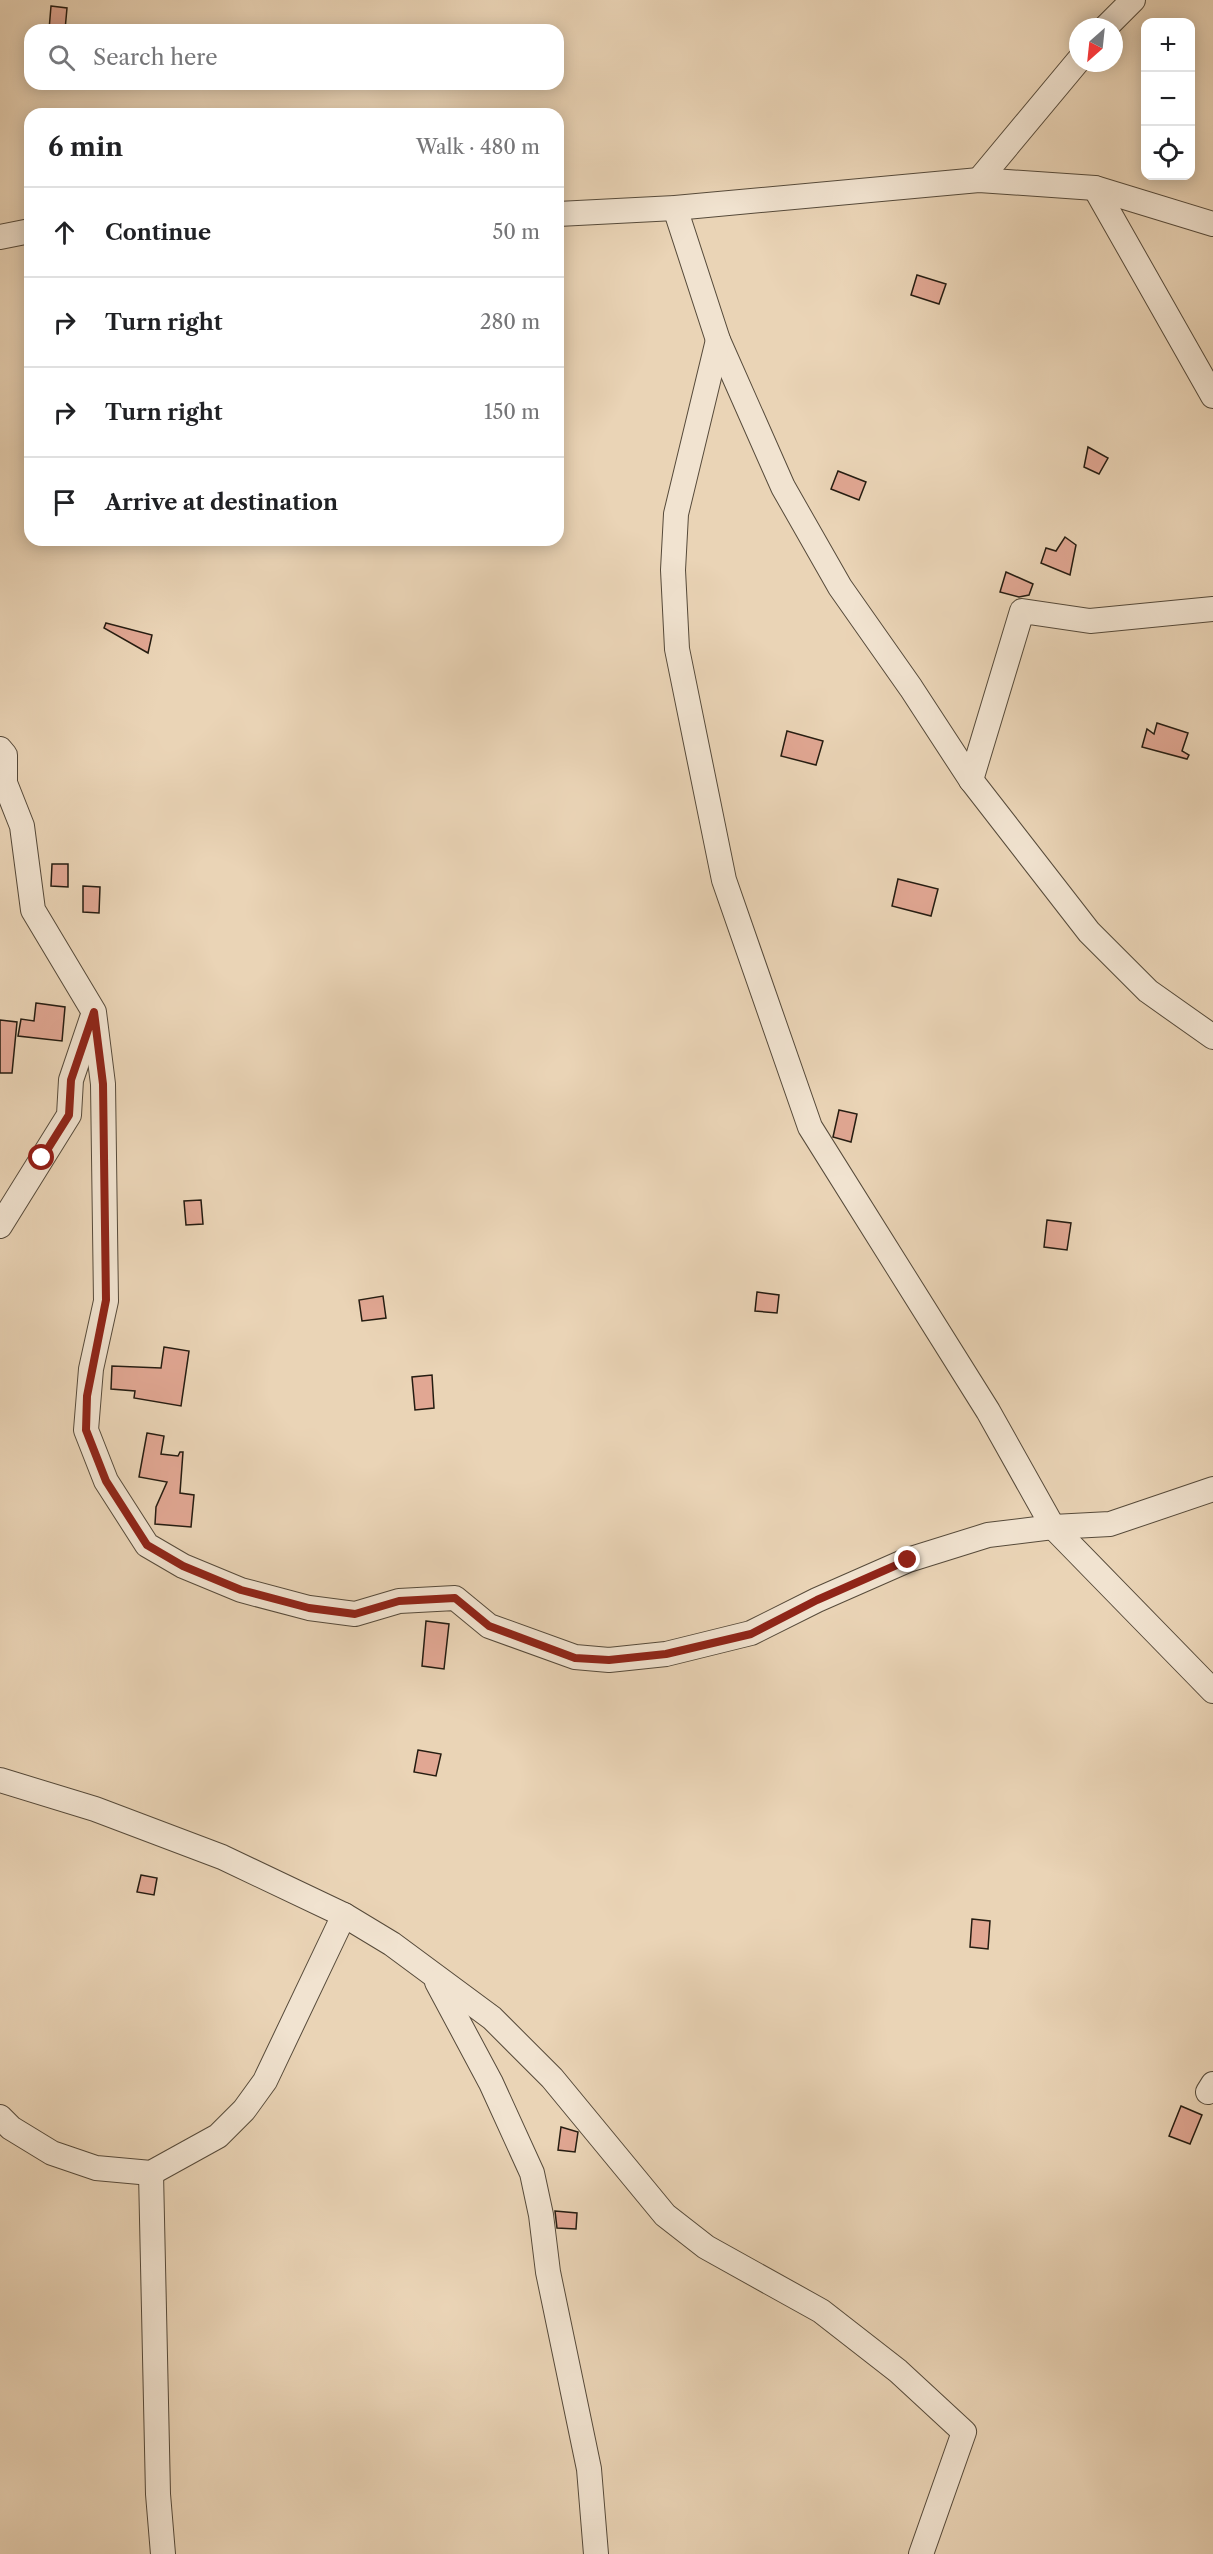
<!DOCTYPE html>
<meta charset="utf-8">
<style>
:root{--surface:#fff;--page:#f2f2f2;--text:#202124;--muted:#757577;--line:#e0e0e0}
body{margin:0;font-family:"Libre Caslon Text",serif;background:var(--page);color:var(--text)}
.controls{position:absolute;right:18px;top:18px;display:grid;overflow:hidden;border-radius:12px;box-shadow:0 3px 15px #0003}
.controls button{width:54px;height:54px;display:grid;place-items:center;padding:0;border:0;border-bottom:2px solid var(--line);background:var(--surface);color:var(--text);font:30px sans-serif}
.compass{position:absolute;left:1069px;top:18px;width:54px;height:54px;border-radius:50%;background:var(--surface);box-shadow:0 3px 15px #0003;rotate:207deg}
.stop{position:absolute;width:18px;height:18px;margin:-14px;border:4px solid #8f2418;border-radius:50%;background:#fff}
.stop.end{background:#8f2418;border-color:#fff;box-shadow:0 2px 6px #0008}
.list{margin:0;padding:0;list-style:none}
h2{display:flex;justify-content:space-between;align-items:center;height:78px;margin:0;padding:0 24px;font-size:26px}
h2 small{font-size:20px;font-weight:400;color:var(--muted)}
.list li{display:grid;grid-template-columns:39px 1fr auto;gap:18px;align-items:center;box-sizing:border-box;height:90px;padding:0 24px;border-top:2px solid var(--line)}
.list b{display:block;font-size:22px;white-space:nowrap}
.list em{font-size:20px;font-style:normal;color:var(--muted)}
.icon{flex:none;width:33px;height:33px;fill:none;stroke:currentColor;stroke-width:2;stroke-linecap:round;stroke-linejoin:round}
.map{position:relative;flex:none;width:1213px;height:2554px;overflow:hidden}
.search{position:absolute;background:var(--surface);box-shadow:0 3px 15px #0003;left:24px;top:24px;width:540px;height:66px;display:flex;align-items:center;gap:15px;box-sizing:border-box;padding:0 21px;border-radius:18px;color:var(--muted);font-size:22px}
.panel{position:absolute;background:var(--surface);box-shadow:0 3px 15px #0003;left:24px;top:108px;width:540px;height:438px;border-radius:18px}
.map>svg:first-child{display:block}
.building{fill:#e1a793;stroke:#251c11;stroke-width:1.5}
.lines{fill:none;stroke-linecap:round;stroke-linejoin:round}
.street-casing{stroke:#564a3a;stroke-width:26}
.street{stroke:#f1e3d0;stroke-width:24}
.route{stroke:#8f2418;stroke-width:8}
</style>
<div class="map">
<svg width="1213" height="2554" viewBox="0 0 1213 2554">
<rect width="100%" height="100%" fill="#ead4b6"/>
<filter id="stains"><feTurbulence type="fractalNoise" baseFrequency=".00333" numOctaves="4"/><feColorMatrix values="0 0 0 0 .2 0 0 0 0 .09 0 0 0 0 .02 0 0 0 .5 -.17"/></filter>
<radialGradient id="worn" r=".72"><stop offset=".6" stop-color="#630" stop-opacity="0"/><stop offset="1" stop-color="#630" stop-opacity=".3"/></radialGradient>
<!-- building -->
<g class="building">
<polygon points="51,6 67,8 65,30 49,30"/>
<polygon points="917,275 946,284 939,304 911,295"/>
<polygon points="1088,447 1108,458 1099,474 1084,467"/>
<polygon points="838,471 866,482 859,500 831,489"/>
<polygon points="1065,537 1076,545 1070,575 1041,563 1046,548 1056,551"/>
<polygon points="1006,572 1033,584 1029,595 1019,597 1000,592"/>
<polygon points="106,623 152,635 148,653 104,628"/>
<polygon points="1157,723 1188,733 1182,751 1189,755 1187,759 1142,747 1147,729 1154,734"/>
<polygon points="787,731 823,741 816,765 781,756"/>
<polygon points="52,864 68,864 68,887 51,886"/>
<polygon points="898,879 938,889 931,916 892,906"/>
<polygon points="83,886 100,887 99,913 83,912"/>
<polygon points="36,1003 65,1007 62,1041 18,1036 21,1019 34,1021"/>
<polygon points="0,1020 17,1022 12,1073 0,1073"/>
<polygon points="839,1110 857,1114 851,1142 833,1137"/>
<polygon points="201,1200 203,1224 186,1225 184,1201"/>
<polygon points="1047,1220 1071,1223 1067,1250 1044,1247"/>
<polygon points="757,1292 779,1295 777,1313 755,1311"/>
<polygon points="383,1296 386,1318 362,1321 359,1300"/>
<polygon points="164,1347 189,1351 181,1406 134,1398 135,1391 111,1389 112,1366 161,1368"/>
<polygon points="432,1375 434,1408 415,1410 412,1377"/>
<polygon points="147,1433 164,1436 161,1454 178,1456 180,1452 183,1452 180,1493 194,1495 191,1527 155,1524 156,1507 167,1482 139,1477"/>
<polygon points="426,1621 449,1624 444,1669 422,1666"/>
<polygon points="418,1750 441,1754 436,1776 414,1772"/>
<polygon points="141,1875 157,1878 154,1895 137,1892"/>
<polygon points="972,1919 990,1921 988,1949 970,1947"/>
<polygon points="1181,2106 1202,2115 1190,2144 1169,2136"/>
<polygon points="561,2127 578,2132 575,2152 558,2150"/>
<polygon points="555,2211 577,2213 576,2229 557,2228"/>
</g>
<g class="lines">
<!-- street casing -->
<g class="street-casing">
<g id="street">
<polyline points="1106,27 1133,0"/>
<polyline points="979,180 1078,61"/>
<polyline points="1095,188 1213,396"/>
<polyline points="675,208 718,340 783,487 840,587 911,688 971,780 1089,932 1148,991 1213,1037"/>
<polyline points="558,214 675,208 979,180 1095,188 1213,224"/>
<polyline points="0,237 30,231"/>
<polyline points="718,340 676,514 673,570 677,649 724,880 810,1127 988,1411 1053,1527 1213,1691"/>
<polyline points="0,749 5,755 5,783 22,826 33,910 94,1012 103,1084 106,1301 91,1369 86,1430 106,1481 147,1545 183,1566 241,1590 309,1608 355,1614 399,1601 455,1598 489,1626 575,1657 609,1660 666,1654 751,1633 817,1600 908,1560 988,1535 1053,1527 1110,1524 1213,1489"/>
<polyline points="971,780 1022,611 1090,621 1213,609"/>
<polyline points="0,1226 69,1115 71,1080 92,1018"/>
<polyline points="0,1780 95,1809 222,1857 344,1915 392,1944 492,2018 552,2078 665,2215 706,2247 821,2311 898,2371 964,2432 921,2554"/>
<polyline points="437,1982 491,2083 532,2173 541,2215 548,2272 589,2469 596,2554"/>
<polyline points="1208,2092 1213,2084"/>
<polyline points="0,2117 11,2128 52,2153 96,2168 151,2173 218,2136 244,2110 265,2081 344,1915"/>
<polyline points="151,2173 158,2494 163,2554"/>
</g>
</g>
<!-- street -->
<use href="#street" class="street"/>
</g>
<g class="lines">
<!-- route -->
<polyline class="route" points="42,1158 69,1115 71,1080 94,1012 103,1084 106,1300 87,1396 86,1430 106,1481 147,1545 183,1566 241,1590 309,1608 355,1614 399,1601 455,1598 489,1626 575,1658 609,1660 666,1654 751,1634 817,1600 908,1560"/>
</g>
<rect width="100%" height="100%" filter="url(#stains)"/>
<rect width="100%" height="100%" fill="url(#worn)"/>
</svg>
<div class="controls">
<button>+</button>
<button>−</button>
<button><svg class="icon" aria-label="locate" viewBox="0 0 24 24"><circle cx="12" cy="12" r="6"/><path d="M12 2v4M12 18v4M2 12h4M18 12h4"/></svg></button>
</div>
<svg class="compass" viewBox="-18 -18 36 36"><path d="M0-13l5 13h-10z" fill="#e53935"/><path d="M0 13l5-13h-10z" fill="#757577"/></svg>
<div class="stop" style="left:42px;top:1158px"></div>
<div class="stop end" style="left:908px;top:1560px"></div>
<div class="search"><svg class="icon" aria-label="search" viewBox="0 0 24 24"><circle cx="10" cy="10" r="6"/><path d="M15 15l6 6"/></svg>Search here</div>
<section class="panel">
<h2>6 min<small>Walk · 480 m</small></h2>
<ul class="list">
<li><svg class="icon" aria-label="ahead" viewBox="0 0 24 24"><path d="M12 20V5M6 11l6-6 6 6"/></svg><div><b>Continue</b></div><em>50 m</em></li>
<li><svg class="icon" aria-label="right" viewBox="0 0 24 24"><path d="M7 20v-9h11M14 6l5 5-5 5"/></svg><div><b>Turn right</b></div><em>280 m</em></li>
<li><svg class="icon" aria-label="right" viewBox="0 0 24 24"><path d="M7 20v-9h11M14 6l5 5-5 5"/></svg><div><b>Turn right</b></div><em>150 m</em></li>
<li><svg class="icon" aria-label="arrive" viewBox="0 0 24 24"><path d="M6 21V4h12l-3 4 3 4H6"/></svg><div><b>Arrive at destination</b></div></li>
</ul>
</section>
</div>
